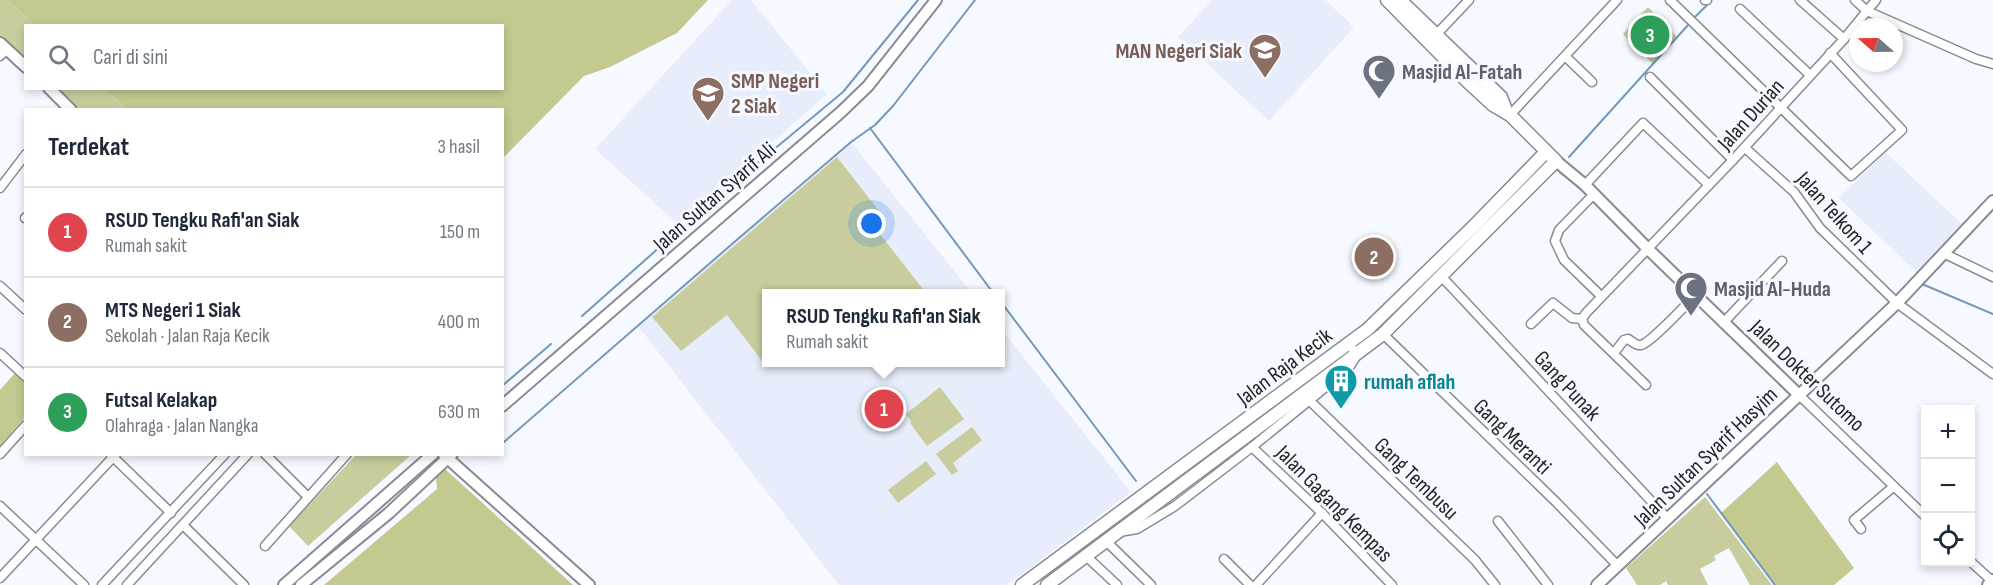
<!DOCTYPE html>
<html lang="id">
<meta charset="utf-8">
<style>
:root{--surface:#fff;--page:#f6f6f7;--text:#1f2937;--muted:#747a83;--line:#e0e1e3;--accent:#797317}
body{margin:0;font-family:"Sofia Sans Condensed",sans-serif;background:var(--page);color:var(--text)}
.controls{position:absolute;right:18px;bottom:18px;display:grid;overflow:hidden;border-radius:0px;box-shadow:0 3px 9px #0003}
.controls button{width:54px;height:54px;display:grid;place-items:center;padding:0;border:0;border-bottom:2px solid var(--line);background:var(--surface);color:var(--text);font:30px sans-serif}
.compass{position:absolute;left:1849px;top:18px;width:54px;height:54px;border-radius:50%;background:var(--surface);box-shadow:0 3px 9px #0003;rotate:290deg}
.you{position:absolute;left:872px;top:224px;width:21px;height:21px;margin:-15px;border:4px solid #fff;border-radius:50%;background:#1a73e8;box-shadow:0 0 0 9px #1a73e833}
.badge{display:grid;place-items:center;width:39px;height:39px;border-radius:50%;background:var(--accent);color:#fff;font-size:20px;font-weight:700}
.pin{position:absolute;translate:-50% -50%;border:3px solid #fff;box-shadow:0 2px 6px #0006}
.popup{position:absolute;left:762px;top:289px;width:243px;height:78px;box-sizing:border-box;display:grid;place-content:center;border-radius:0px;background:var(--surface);filter:drop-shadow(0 2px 4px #0005);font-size:20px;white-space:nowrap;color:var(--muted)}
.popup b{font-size:22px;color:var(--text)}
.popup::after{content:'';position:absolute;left:50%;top:100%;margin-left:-12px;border:12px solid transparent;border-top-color:var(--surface)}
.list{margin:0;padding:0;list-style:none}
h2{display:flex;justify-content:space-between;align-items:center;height:78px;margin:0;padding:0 24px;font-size:26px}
h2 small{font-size:20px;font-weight:400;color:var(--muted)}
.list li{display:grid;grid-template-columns:39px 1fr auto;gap:18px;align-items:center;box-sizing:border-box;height:90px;padding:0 24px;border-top:2px solid var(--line)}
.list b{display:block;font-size:22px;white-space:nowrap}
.list p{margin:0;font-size:20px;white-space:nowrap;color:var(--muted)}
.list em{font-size:20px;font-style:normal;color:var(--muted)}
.icon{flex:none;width:33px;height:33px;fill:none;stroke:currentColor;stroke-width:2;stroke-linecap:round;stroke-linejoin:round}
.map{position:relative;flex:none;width:1993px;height:585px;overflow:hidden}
.search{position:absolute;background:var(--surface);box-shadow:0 3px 9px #0003;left:24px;top:24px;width:480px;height:66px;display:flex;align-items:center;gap:15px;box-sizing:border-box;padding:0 21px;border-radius:0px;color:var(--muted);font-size:22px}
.panel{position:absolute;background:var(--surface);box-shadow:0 3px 9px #0003;left:24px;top:108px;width:480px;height:348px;border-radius:0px}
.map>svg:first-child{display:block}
.built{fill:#e7edfa}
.green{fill:#c9cd9d}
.forest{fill:#c4c98f}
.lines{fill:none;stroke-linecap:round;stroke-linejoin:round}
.stream{stroke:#7698b6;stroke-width:2}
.minor-casing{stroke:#878b93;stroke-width:11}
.tertiary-casing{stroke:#878b93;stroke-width:14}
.secondary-casing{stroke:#878b93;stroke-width:15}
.minor{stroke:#fff;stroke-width:8}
.tertiary{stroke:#fff;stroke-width:10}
.secondary{stroke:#fff;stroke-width:12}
.labels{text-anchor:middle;stroke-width:6;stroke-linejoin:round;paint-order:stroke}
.education-label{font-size:22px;font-weight:bold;fill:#785e54;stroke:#f6f9ff;text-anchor:end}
.worship-label{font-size:22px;font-weight:bold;fill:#5b616d;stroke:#f6f9ff;text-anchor:start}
.street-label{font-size:22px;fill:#232528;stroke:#f6f9ff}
.culture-label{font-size:22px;font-weight:bold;fill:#0d838f;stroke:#f6f9ff;text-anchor:start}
</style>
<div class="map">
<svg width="1993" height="585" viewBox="0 0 1993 585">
<rect width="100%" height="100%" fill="#f6f9ff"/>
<!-- built -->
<g class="built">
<polygon points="732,0 751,0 827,94 679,225 595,149"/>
<polygon points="1212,0 1325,0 1354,27 1269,121 1178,37"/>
<polygon points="851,142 972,293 767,294 767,362 1001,362 1001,329 1131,492 1007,585 839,585 638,326"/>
<polygon points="1885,152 1962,224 1916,272 1839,198"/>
</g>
<!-- green -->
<g class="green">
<polygon points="0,0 7,0 35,25 26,26 25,60 0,36"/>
<polygon points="1648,7 1677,37 1653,64 1623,34"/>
<polygon points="57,89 104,89 127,109 79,109"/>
<polygon points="837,157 879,211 869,220 926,293 767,294 767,359 763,362 727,315 681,351 652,317"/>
<polygon points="940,387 964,419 927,446 910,423 911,421 906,414"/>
<polygon points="972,427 982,440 953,463 958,471 952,475 936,454"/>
<polygon points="357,454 411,455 308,546 289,526"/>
<polygon points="926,461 936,474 898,503 888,490"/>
<polygon points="1705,497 1772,585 1750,585 1729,548 1714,556 1716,560 1700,569 1708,585 1668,585 1666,581 1660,585 1637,585 1626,568"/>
</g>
<!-- forest -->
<g class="forest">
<polygon points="7,0 708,0 677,33 610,67 584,76 503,158 502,110 127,109 104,89 502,88 502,26 35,25"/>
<polygon points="15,373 25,383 25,417 0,446 0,390"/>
<polygon points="1777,462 1854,568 1834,585 1775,585 1721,513"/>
<polygon points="445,469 573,585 324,585 437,489 436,477"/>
</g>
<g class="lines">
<!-- stream -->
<g class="stream">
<polyline points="1693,19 1708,4"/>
<polyline points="870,128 994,294"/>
<polyline points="1569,157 1689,24"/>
<polyline points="1922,284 1993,314"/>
<polyline points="1001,302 1136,481"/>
<polyline points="582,316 714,199 843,92 918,0"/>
<polyline points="502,386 551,344"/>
<polyline points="504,442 732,244 851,142 875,125 893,106 975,0"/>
<polyline points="1707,494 1775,585"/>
</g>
<!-- minor casing -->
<g class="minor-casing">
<g id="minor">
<polyline points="1670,0 1851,176 1902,130 1830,53"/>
<polyline points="1705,0 1707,0"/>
<polyline points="1800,0 1844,39"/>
<polyline points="1855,0 1867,11 1976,59 1993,64"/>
<polyline points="1740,9 1810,75"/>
<polyline points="1433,38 1469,0"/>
<polyline points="0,56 7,49"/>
<polyline points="1565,56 1592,82"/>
<polyline points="1650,77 1733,160"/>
<polyline points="1510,115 1617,0"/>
<polyline points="1745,148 1794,192 1820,228 1897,303 1993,374"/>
<polyline points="1585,185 1643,123 1709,185"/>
<polyline points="0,188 26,154"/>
<polyline points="1594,194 1559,230 1555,241 1564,260 1601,296"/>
<polyline points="25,218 26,217"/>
<polyline points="1943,253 1993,277"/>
<polyline points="1442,277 1668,519"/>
<polyline points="0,286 26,310"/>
<polyline points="1723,323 1782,261"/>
<polyline points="1531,324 1553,303 1572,318 1582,319"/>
<polyline points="1383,334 1557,503 1618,566"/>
<polyline points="0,353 26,377"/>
<path d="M 1614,353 L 1624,340 L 1628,339 C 1632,341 1636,346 1641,345 C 1651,343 1686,304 1696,295"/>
<polyline points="1646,385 1584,325 1582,319 1586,313 1733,160 1844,39 1876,0"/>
<polyline points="1798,394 1926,517"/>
<polyline points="1310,401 1475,560 1495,585"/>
<polyline points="1252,447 1322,513 1392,585"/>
<polyline points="0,454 26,425"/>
<polyline points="265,454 308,497"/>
<polyline points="111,455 171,513"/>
<polyline points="0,506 84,585"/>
<polyline points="1498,521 1548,585"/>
<polyline points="183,525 244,585"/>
<polyline points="1861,529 1854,520 1893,487"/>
<polyline points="1119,532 1137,529 1175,506 1252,447 1348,369 1357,355 1349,344"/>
<polyline points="1106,541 1151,585"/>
<polyline points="265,546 347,454"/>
<polyline points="1086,556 1117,585"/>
<polyline points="1224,559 1250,585"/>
<polyline points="1970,561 1992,581"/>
<polyline points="0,578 116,454"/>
<polyline points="102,585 225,454"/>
<polyline points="127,585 248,454"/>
<polyline points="1256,585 1322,513"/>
</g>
</g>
<!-- tertiary casing -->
<g class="tertiary-casing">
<g id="tertiary">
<polyline points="0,43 26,67"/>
<polyline points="49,88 71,110"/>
<polyline points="1556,161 1585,185 1649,250 1798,394"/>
<polyline points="502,406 841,112 868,86 936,0"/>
<polyline points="444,455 589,585"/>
<polyline points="284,585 433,454"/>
<polyline points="301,585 389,513 452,454"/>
<polyline points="1597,585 1897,303 1993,201"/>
<polyline points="1988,585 1993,580"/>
</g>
</g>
<!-- secondary casing -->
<g class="secondary-casing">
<g id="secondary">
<polyline points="1400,0 1501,97 1507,113"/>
<polyline points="1022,585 1368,329 1473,227 1546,152"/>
<polyline points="1047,585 1383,334 1556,161 1510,115 1493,105 1468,82 1387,0"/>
</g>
</g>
<!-- minor -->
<use href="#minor" class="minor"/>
<!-- tertiary -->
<use href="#tertiary" class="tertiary"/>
<!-- secondary -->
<use href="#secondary" class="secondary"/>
</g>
<!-- icons -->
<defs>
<g id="school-pin" transform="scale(1.725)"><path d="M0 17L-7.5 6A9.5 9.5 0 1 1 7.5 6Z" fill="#8d6e63" stroke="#f6f9ff"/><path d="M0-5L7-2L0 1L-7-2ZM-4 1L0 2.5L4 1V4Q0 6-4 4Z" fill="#fff"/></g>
<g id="mosque-pin" transform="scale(1.725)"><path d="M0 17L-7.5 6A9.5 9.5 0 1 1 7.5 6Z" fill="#6b7280" stroke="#f6f9ff"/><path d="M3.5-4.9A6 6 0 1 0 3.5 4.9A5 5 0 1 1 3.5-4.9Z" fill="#fff"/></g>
<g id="building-pin" transform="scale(1.725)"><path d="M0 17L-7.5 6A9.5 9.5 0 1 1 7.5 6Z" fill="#0f9aa8" stroke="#f6f9ff"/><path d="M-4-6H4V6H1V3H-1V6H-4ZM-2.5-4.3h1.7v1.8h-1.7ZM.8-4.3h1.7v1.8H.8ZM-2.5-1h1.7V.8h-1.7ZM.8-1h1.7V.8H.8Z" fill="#fff"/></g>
</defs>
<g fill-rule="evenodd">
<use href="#school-pin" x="1265" y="50"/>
<use href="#mosque-pin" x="1379" y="71"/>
<use href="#school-pin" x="708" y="93"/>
<use href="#mosque-pin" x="1691" y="288"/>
<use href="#building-pin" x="1341" y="381"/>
</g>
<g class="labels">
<!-- education labels -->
<g class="education-label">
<text x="1242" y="58">MAN Negeri Siak</text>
<text x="731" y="88" text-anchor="start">SMP Negeri<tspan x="731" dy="25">2 Siak</tspan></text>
</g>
<!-- worship labels -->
<g class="worship-label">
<text x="1402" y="79">Masjid Al-Fatah</text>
<text x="1714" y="296">Masjid Al-Huda</text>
</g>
<!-- street labels -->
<g class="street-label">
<text transform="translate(1750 114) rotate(-48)" y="8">Jalan Durian</text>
<text transform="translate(714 196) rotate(-41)" y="8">Jalan Sultan Syarif Ali</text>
<text transform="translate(1835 212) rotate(48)" y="8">Jalan Telkom 1</text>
<text transform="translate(1284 366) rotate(-37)" y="8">Jalan Raja Kecik</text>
<text transform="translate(1808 375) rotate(44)" y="8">Jalan Dokter Sutomo</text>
<text transform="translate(1568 385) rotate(47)" y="8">Gang Punak</text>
<text transform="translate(1513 436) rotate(44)" y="8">Gang Meranti</text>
<text transform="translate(1705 456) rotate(-44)" y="8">Jalan Sultan Syarif Hasyim</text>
<text transform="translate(1417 478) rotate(44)" y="8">Gang Tembusu</text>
<text transform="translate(1335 503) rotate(45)" y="8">Jalan Gagang Kempas</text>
</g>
<!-- culture labels -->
<g class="culture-label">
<text x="1364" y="389">rumah aflah</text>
</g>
</g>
</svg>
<div class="controls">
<button>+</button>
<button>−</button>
<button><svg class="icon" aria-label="locate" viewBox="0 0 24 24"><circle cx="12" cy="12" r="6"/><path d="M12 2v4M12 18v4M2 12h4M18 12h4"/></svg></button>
</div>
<svg class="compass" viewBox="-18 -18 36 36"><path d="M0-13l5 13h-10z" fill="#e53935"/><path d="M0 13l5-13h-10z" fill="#747a83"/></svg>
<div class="you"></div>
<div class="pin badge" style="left:884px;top:409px;background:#e0444e">1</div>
<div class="popup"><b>RSUD Tengku Rafi'an Siak</b>Rumah sakit</div>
<div class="pin badge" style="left:1374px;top:257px;background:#8d6e63">2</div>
<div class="pin badge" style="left:1650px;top:35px;background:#2e9e5b">3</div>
<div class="search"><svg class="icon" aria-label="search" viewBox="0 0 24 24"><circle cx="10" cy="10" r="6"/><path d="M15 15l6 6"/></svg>Cari di sini</div>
<section class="panel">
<h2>Terdekat<small>3 hasil</small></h2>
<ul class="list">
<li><span class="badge" style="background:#e0444e">1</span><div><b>RSUD Tengku Rafi'an Siak</b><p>Rumah sakit</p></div><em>150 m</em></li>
<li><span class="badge" style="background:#8d6e63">2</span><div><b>MTS Negeri 1 Siak</b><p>Sekolah · Jalan Raja Kecik</p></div><em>400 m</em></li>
<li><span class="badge" style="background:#2e9e5b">3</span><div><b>Futsal Kelakap</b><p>Olahraga · Jalan Nangka</p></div><em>630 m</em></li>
</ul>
</section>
</div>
